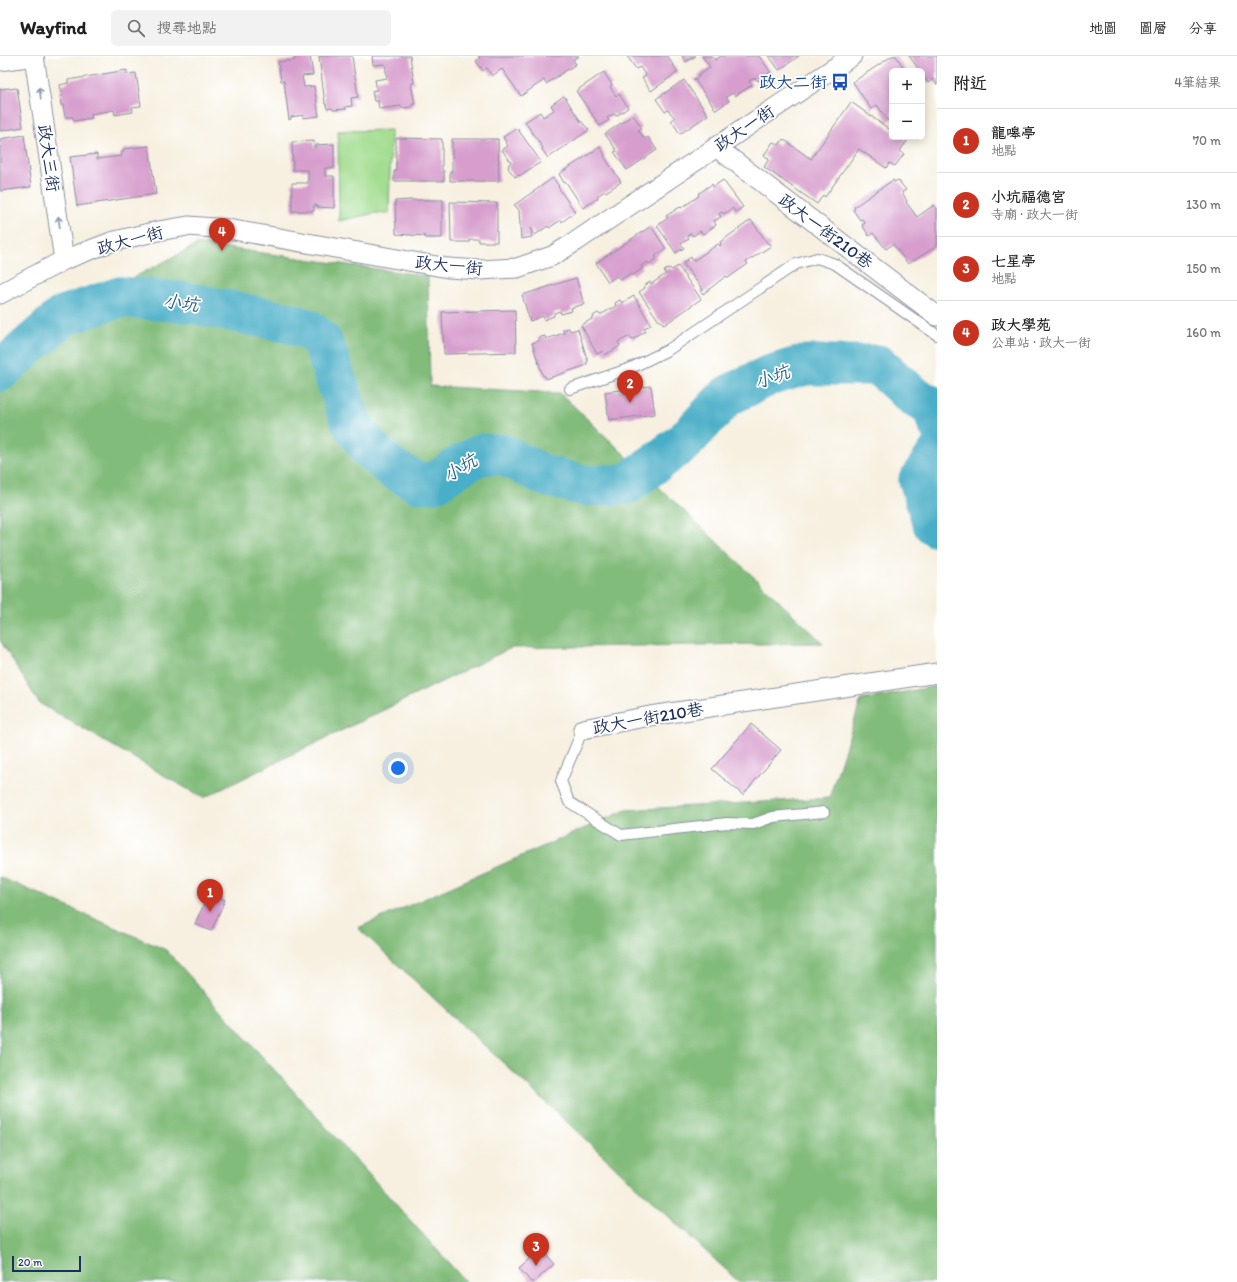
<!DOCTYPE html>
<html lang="zh-TW">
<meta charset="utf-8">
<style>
:root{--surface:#fff;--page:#f2f2f2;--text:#202124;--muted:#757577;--line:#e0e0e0;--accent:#c8321e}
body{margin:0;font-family:Itim,"LXGW WenKai TC",sans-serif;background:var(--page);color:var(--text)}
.controls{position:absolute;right:12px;top:12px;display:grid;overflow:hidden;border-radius:6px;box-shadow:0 2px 10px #0003}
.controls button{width:36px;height:36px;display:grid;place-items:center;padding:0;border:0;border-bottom:1px solid var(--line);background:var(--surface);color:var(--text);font:20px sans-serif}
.scale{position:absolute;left:12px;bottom:10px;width:69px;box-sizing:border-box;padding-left:4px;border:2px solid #1b2f5e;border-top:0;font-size:11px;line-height:14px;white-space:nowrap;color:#1b2f5e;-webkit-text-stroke:3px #fff;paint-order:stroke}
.you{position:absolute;left:398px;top:712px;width:14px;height:14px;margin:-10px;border:3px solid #fff;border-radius:50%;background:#1a73e8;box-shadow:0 0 0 6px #1a73e833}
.badge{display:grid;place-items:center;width:26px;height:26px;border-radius:50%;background:var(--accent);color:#fff;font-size:13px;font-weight:700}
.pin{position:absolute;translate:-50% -33px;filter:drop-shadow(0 1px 2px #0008)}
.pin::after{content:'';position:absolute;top:21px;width:14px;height:12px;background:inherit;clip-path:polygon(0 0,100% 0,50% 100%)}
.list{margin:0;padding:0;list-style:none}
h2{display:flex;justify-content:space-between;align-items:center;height:52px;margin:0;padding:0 16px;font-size:17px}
h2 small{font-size:13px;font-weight:400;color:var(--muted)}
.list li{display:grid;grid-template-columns:26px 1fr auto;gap:12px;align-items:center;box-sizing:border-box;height:64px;padding:0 16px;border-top:1px solid var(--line)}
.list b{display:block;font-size:15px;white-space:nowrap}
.list p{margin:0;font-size:13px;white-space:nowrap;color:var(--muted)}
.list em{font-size:13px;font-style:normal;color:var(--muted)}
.icon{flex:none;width:22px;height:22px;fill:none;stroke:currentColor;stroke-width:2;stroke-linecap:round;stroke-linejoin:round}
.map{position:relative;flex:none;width:937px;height:1226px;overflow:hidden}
header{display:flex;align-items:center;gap:24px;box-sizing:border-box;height:56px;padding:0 20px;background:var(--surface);border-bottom:1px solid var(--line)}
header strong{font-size:19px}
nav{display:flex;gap:22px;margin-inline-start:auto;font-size:14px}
.search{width:280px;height:36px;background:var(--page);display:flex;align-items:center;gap:10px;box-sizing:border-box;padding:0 14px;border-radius:6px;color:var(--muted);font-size:15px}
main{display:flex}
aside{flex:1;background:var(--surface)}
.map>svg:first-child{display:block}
.green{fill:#a3dd90;stroke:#5f8677}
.forest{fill:#82bc7a;stroke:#4e766c}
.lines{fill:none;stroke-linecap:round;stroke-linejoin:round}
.river{stroke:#48aec7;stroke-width:41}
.building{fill:#d79ecd}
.lane-casing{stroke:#89909f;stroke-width:12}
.street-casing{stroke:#89909f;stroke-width:21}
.lane{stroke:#fff;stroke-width:10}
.street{stroke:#fff;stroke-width:19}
.oneway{stroke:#8d97ae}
.labels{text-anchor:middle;stroke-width:3.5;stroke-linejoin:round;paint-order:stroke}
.transit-label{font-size:17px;fill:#164399;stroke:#fff;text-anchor:end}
.street-label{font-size:17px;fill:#1b2f5e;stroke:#fff}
.water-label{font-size:18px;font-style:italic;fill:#2d6288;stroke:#fff}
</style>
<header>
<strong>Wayfind</strong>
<div class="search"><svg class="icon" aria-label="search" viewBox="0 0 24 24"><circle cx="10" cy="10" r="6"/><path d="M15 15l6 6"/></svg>搜尋地點</div>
<nav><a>地圖</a><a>圖層</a><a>分享</a></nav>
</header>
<main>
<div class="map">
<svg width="937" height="1226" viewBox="0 0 937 1226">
<rect width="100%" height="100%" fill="#fff"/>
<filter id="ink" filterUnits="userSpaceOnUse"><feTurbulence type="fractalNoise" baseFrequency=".025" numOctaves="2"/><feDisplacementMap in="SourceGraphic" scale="8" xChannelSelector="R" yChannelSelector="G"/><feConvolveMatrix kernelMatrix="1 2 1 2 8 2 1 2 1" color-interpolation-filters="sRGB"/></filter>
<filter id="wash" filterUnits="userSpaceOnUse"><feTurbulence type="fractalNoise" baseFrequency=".012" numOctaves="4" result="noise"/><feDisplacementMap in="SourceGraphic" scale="16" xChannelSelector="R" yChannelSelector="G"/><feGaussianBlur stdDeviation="0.9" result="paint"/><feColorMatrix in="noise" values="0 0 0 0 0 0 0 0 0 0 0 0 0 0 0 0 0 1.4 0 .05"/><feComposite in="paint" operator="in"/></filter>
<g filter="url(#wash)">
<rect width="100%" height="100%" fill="#f7f0e0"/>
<!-- green -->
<polygon class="green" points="391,74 389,157 375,157 339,165 338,75"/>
<!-- forest -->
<g class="forest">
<polygon points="198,188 428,220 430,330 560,337 823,587 511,592 203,742 39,647 0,584 0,291"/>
<polygon points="937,630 937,1226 739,1226 358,872 626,754 829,742 861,644"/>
<polygon points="0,821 166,894 466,1226 0,1226"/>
</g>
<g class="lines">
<!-- river -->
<g class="river">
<polyline points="0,315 63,260 120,241 191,247 289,267 308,273 322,285 351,366 369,392 393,413 419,427 436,426 456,412 481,398 504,399 546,420 586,430 627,428 684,386 727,340 768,320 805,309 878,309 912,339 933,351 937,366"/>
<polyline points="937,398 919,424 933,468 937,471"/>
</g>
</g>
<g id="blocks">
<!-- building -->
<g class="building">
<polygon points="295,0 310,0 313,19 302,20 304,31 314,30 319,60 303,62 303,59 291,61 291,63 289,64 284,25 281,25 278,6 295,4"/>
<polygon points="319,0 352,0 358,41 351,42 352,50 345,51 346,53 333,54 332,52 327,53 326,48 325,48"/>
<polygon points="372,0 410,0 414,27 411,28 415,48 412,48 412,51 402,52 401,50 379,53 378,45 374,45 372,35 377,34 375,24 387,22 385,8 373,9"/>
<polygon points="478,0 579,0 573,4 576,8 546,28 544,24 521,40 502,13 492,20 487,12 483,15 476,5 480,2"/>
<polygon points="627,0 667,0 678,16 651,35 642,22 646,20 640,11 636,13"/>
<polygon points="682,0 696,0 686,6"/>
<polygon points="702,0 712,0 715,4 721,0 759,0 771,17 770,18 769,17 758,25 755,22 749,25 752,29 735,40 733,37 726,41 729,45 716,54 694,23 696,22 697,23 699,21 698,19 710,11"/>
<polygon points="769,0 799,0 779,14"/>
<polygon points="892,0 896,0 906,15 892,15 892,62 888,65 877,49 871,53 853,26"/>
<polygon points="909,0 937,0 937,29 933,23 928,27 922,18 922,15 920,15"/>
<polygon points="127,14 127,18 136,17 141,50 132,51 133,56 115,59 114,54 91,58 92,62 74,65 73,61 65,61 63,49 61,49 60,40 62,40 60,29 68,27 68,24"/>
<polygon points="604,16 612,29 610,31 616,40 619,38 628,52 616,60 614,58 607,62 609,64 600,70 576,35"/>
<polygon points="684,24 708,59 680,78 671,64 675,62 668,54 665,56 656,43"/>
<polygon points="9,32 9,33 17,32 23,71 0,75 0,33"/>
<polygon points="564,40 581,66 582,66 589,74 548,102 542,93 543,92 525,66 540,56 543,61 554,54 551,49"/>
<polygon points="851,46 892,75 892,81 901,81 907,85 900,95 904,98 895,110 890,107 886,112 859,93 825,141 823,139 817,148 764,111 769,103 764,99 773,86 779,89 783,83 811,103"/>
<polygon points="633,59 642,72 638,74 645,83 648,81 657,94 627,114 614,96 617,95 605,78"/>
<polygon points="517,72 541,106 519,120 519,119 515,121 508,112 509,108 511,106 502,94 508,90 503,81"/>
<polygon points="24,79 31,131 0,135 0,83"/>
<polygon points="396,82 442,83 442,115 444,115 444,125 394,125 394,115 396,115"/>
<polygon points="452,83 498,83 499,125 450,125 450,115 452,115"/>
<polygon points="314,85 314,91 316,91 316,89 334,88 334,112 325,112 325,120 334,120 334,152 317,151 317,149 314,149 314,155 292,155 292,127 308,127 308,114 293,114 292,86"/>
<polygon points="149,90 156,138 77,150 70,101 97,98 97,103 122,100 121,96 124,96 123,93"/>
<polygon points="600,91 605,99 604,100 621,126 606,136 605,135 597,140 598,142 583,152 566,126 564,127 559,118"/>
<polygon points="553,122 559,130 558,131 575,156 562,166 561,164 549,172 548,170 535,179 531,172 532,181 521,183 519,154 514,149"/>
<polygon points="723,124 743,151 735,156 733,152 724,158 722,156 719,158 721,161 714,165 716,169 703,178 700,175 693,180 691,177 687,180 689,182 681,188 684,192 676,197 657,170 668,162 666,160 680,151 681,152 699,140 698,138 712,128 713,131"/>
<polygon points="893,124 894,126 898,124 906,134 902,136 907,145 906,146 917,161 934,149 937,153 937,190 908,208 893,188 886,193 873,177 869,180 862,169 865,167 862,163 860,164 853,154 855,153 854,151"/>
<polygon points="410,144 443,144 443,156 442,156 442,182 425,182 425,180 396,178 395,145"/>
<polygon points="450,146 497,147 497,186 479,186 479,183 469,183 469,186 451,186"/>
<polygon points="751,164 768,188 770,187 771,190 746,206 748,208 728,222 726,220 703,238 701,235 703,234 683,207 691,201 693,205 718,188 720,190 721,189 720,186"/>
<polygon points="651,170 666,193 655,200 657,202 649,208 647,206 641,210 643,212 633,219 631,217 620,224 617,220 608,226 596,207"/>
<polygon points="678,210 701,243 664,269 661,265 659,265 639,236 645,232 644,230 650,226 651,228 666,218 664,215 670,212 672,214"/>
<polygon points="576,222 584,248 571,252 572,255 561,258 560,255 554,257 554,260 544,264 543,260 530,265 522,239"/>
<polygon points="634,240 651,269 644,272 646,275 632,284 630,280 618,286 620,290 605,299 603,295 597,298 581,269 594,262 593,260 598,257 600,259 616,250 615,247 620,244 622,247"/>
<polygon points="515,254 516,296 444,298 442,256"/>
<polygon points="569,272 570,275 578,273 588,306 586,307 587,309 546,323 545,320 543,320 532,287 539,285 538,282 545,280 546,283 564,277 563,274"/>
<polygon points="651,330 655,358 609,364 605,336"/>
<polygon points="751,668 781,694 743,739 712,713"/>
<polygon points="209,837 225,844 211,875 195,868"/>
<polygon points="540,1193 554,1208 534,1226 531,1226 519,1212"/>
</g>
</g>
</g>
<g filter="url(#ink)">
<use href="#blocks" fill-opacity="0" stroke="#89909f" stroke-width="1"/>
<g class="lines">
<!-- lane casing -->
<g class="lane-casing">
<g id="lane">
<polyline points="570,333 631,312 668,294 796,208 817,202 835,208 937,279"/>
<polyline points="583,673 561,725 569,746 621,779 727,767 753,768 773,761 824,756"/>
</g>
</g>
<!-- street casing -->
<g class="street-casing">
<g id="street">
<polyline points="34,0 64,204"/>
<polyline points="0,5 34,0"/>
<polyline points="716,91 937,260"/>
<polyline points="0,238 64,204 111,186 158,175 188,170 228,173 448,212 480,214 517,212 552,200 575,186 852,0"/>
<polyline points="583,673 650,660 937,617"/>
</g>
</g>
<!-- lane -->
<use href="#lane" class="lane"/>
<!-- street -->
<use href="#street" class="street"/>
</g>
<!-- one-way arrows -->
<defs><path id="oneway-shaft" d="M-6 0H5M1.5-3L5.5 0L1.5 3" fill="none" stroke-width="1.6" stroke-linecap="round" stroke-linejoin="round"/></defs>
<g class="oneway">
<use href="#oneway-shaft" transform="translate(40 37) rotate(-98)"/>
<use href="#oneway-shaft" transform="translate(59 166) rotate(-98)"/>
</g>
</g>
<!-- icons -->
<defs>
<g id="bus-bare" transform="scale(1.38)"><path d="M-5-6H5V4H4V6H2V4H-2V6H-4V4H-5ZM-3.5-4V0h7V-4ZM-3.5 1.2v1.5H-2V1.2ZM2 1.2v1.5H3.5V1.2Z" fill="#1a4fb4" stroke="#fff" stroke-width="2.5" paint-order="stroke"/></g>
</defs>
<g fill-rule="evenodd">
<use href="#bus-bare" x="840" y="26"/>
</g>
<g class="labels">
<!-- transit labels -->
<g class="transit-label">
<text x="827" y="32">政大二街</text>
</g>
<!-- street labels -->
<g class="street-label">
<text transform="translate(744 72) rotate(-34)" y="6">政大一街</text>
<text transform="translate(49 102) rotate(82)" y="6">政大三街</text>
<text transform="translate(826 175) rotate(37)" y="6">政大一街210巷</text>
<text transform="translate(130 184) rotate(-15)" y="6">政大一街</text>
<text transform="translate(449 209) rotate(6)" y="6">政大一街</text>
<text transform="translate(648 662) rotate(-10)" y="6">政大一街210巷</text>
</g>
<!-- water labels -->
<g class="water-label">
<text transform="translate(181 247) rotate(7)" y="6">小坑</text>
<text transform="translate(772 321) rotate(-20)" y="6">小坑</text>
<text transform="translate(460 412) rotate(-31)" y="6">小坑</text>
</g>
</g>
</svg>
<div class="controls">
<button>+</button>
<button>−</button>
</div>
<div class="scale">20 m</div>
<div class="you"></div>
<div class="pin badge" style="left:210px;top:856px">1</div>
<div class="pin badge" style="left:630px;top:347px">2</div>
<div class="pin badge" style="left:536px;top:1210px">3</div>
<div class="pin badge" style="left:222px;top:195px">4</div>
</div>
<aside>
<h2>附近<small>4筆結果</small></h2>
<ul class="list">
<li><span class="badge">1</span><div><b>龍嗥亭</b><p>地點</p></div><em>70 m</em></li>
<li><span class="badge">2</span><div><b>小坑福德宮</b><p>寺廟 · 政大一街</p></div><em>130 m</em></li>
<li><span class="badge">3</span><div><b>七星亭</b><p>地點</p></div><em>150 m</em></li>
<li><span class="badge">4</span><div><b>政大學苑</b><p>公車站 · 政大一街</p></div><em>160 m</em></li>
</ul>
</aside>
</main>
